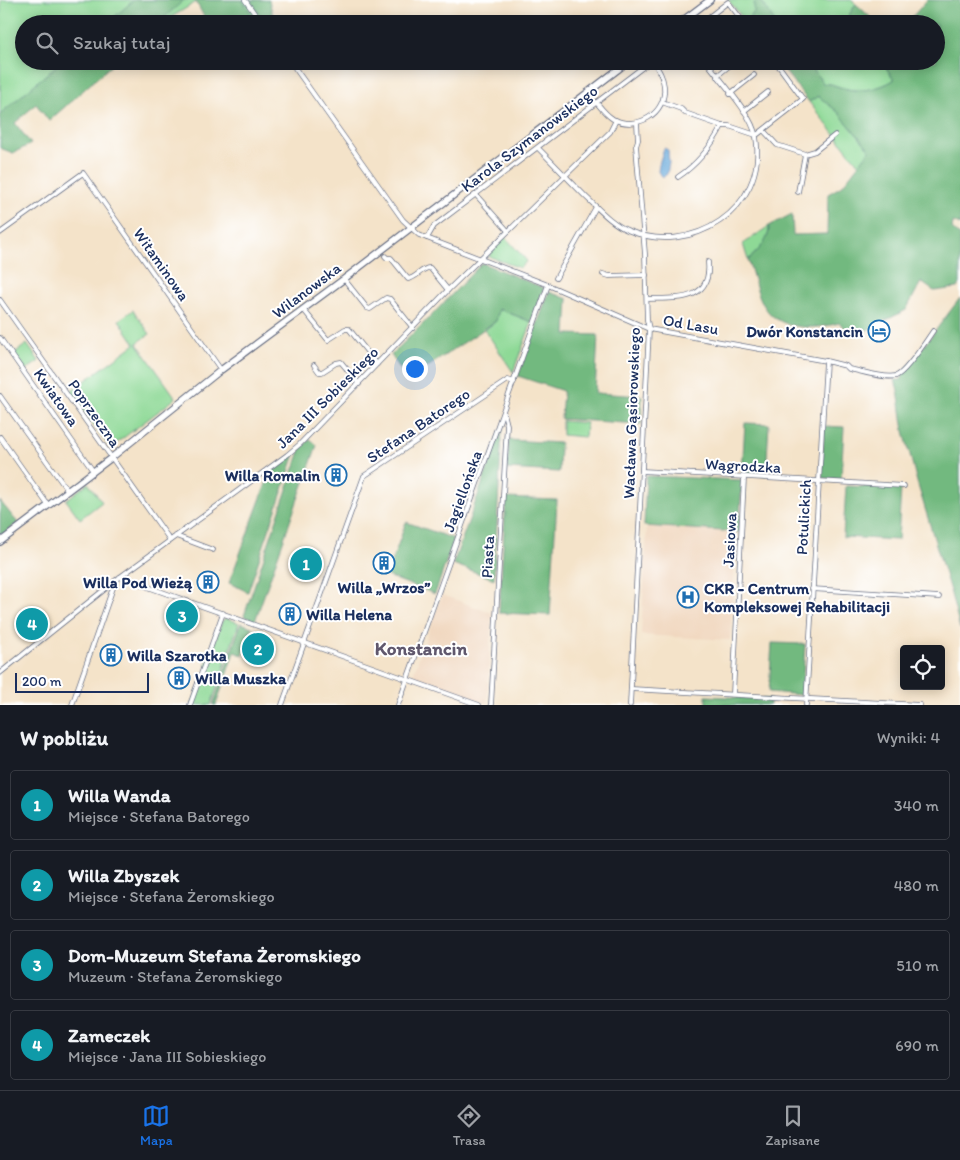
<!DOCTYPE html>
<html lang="pl">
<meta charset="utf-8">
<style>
:root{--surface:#171b24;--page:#242831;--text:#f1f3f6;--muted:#9ea1a6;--line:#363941;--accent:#1a73e8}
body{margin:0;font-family:Itim,sans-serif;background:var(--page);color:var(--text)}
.controls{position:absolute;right:15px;bottom:15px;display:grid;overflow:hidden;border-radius:5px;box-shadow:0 2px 12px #0003}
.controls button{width:45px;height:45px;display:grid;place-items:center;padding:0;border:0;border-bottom:1px solid var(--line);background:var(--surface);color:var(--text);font:25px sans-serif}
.scale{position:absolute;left:15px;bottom:12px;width:134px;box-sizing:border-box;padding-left:5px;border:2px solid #1b2f5e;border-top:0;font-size:14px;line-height:18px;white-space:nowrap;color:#1b2f5e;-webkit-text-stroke:4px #fff;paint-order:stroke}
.you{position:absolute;left:414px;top:368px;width:18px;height:18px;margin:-12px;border:4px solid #fff;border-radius:50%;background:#1a73e8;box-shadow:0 0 0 8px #1a73e833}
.badge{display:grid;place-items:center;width:32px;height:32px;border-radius:50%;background:var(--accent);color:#fff;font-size:16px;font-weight:700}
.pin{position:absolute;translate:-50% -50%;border:2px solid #fff;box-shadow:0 1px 5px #0006}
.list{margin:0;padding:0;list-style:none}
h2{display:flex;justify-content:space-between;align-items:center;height:65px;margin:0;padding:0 20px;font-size:21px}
h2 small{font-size:16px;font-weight:400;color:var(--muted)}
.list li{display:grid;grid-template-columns:32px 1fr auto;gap:15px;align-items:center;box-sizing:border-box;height:70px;margin:0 10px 10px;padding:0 10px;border:1px solid var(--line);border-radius:5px}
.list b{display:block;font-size:19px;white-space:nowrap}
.list p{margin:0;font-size:16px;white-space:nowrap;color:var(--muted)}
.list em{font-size:16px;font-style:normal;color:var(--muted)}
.icon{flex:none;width:28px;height:28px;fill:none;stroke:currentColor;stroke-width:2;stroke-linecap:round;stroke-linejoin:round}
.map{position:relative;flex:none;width:960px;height:705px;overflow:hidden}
.search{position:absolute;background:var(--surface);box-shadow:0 2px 12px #0003;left:15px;right:15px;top:15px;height:55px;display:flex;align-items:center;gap:12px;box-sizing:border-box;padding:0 18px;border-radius:28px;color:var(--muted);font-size:19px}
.sheet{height:385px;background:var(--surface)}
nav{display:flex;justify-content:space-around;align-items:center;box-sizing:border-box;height:70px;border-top:1px solid var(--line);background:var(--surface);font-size:14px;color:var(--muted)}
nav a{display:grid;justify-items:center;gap:2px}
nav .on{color:var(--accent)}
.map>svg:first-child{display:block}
.built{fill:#f0d5bc}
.green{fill:#8ed996;stroke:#54847a}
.forest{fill:#72b97f;stroke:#46746e}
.water{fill:#65a7d9;stroke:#406b9c}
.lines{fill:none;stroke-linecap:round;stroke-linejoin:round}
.street-casing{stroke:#676e83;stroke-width:5.5}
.secondary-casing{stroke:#676e83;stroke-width:8}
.street{stroke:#fff;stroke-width:4}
.secondary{stroke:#fff;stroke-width:5.5}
.labels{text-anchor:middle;stroke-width:4;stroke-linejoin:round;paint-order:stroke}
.street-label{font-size:16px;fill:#1b2f5e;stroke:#fff}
.poi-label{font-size:16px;font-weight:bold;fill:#1b2f5e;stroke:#fff;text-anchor:start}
.quarter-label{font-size:19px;font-weight:bold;fill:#60586d;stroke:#fff}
</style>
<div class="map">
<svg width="960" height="705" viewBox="0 0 960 705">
<rect width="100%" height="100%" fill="#fff"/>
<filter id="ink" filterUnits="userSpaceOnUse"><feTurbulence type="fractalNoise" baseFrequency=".02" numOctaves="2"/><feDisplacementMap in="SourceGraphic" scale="10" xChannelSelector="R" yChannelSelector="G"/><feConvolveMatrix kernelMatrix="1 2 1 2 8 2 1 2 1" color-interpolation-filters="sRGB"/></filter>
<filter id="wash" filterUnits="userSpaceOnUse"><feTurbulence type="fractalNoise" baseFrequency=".0096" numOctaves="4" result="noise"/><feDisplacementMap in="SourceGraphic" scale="20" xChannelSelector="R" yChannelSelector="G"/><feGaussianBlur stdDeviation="1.12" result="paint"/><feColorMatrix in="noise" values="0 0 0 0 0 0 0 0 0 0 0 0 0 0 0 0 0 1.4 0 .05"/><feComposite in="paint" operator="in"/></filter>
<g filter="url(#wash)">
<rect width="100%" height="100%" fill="#f4e3c9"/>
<!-- built -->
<g class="built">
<polygon points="647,526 737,531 730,640 641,635"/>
<polygon points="442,595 492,613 487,704 412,677"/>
</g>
<!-- green -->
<g class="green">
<polygon points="1,0 264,0 274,24 213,24 198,1 160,24 24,24 24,61 62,61 0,114"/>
<path d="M 728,0 L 852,0 L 856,4 C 852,11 846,16 849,24 L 776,24 L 773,20 L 754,12 L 746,22 Z"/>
<path d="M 806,61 L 882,61 L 894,80 C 879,89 860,93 843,88 C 835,86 832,83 824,84 Z"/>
<polygon points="818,96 838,112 870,150 859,165 809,102"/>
<path d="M 769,226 C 770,240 758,251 748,260 L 743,244 Z"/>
<polygon points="505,237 527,261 520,268 488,256"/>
<polygon points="499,309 532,322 513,372 485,330 496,321"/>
<polygon points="133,310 150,334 137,343 176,398 110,448 70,392 135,344 119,320"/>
<polygon points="27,344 39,361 25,371 13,354"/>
<polygon points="562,421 586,423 585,437 562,435"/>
<polygon points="88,483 102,502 80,519 66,500"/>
<polygon points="226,618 239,623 211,705 192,705 198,689 200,689 204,681 201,679 203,674 206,675 209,667 206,665 222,621"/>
</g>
<!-- forest -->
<g class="forest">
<polygon points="134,0 184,0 157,24 106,24"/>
<polygon points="195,0 242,0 258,24 208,24"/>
<polygon points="250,0 269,0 275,24 266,24"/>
<path d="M 927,0 L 960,0 L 960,225 L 953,222 L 952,229 L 960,236 L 960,284 L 957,288 L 934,291 L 921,282 L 906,310 L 855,336 L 839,323 C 814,330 777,331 763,304 C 756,291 753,274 748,260 C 758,251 770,240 769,226 L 792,214 L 793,235 L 827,234 L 828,194 L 842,186 L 870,150 L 838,112 L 818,96 L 809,102 L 777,61 L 806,61 L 824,84 C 832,83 835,86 843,88 C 860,93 879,89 894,80 L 882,61 L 936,61 L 936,24 L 906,24 Z"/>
<polygon points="758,1 763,3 776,24 747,24 746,22 754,12 754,3"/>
<path d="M 856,4 L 878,24 L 849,24 C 846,16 852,11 856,4 Z"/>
<polygon points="62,61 116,61 49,121 36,104 15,123 31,144 13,153 0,148 0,114"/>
<polygon points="482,263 544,288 532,322 499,309 496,321 408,380 391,355 432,315"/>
<polygon points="549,292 568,299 566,334 598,335 595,393 642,396 641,424 561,419 563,391 518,376"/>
<polygon points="960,298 960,629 951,594 917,482 904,431 898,390 895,380 901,380 905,371"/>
<polygon points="745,423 769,424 766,475 742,473"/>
<polygon points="824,426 844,427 841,479 822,478"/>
<polygon points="502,429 494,579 453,564"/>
<polygon points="310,439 317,445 255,621 244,616 301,448"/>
<polygon points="509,440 560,443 559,472 507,469"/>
<polygon points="295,454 248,592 229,583 269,476 267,474"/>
<polygon points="646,476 742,480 739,532 644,526"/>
<polygon points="846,486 901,488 898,540 843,537"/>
<polygon points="506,498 557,500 550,615 499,613"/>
<polygon points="0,501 18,523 0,537"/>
<polygon points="406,522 454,539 435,594 387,576"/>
<polygon points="241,623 252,627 243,655 234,652 216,705 213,705"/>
<polygon points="772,643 805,644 802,695 769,692"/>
<polygon points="706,696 770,699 770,705 706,705"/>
</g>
<!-- water -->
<polygon class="water" points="664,148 668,150 669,163 667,174 663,177 658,172 659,164"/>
</g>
<g filter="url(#ink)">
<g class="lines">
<!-- street casing -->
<g class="street-casing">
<g id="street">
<polyline points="245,0 262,24"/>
<polyline points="700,24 728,2 745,24"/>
<path d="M 290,61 L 403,220 L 419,235 L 548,285 L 649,329 L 826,361 L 846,366 L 849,369 C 861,371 884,379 896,376 C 905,373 927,340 933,331"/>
<polyline points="717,76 735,61"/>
<polyline points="730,94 754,75"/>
<path d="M 596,102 C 601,108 606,115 613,119 C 637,131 667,114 664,86 C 663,76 658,69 653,61"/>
<polyline points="662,102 681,109 685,113 722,126 729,126 756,135 758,134 803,99 775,61"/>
<polyline points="744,111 768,92"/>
<polyline points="764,131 777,145 805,154 815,151 835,135"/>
<path d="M 538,148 C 554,164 570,181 586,197 C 599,209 611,223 627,230 C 691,258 768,209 756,137 C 752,114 721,81 706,61"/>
<path d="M 678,177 C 698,164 711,147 722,126"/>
<polyline points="798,192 805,154"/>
<polyline points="476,195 508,231"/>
<polyline points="0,233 83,173 221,370"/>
<polyline points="427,238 434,226 651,61"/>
<path d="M 385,256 L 387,258 L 391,258 L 408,279 C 417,278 422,267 430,268 L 448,290"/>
<polyline points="603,274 609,276 646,275"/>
<polyline points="556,278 596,207"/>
<polyline points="344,279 367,308 370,309 386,298 390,299 413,328"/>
<path d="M 647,299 C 675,298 712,303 708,262"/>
<polyline points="0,300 170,540"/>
<polyline points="303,309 328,340 345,329 349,329 377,364"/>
<polyline points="0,338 93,471"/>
<polyline points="314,365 319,372 322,372 336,363 341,362 359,384"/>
<polyline points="0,396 68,491"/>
<polyline points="0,437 48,505"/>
<polyline points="642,471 904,486"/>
<polyline points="176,536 213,550"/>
<polyline points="120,577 479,705"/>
<polyline points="812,589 939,597"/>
<polyline points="0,673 120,577 287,455 300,444 448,290 610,132 616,120"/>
<polyline points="631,689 920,705"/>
<polyline points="733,694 744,478"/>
<polyline points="72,705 115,582"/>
<polyline points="190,705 223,613"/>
<polyline points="282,705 364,476 508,380 514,382"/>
<polyline points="398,705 548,285"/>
<polyline points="491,705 507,425 504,413"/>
<polyline points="630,705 649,329 647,320 645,254 636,146 638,140 637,123"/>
<polyline points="806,705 826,361"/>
</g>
</g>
<!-- secondary casing -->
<g class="secondary-casing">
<g id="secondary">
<polyline points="678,24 710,0"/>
<polyline points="0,542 111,458 221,370 344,279 629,61"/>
</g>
</g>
<!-- street -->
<use href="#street" class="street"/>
<!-- secondary -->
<use href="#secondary" class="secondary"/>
</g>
</g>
<!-- icons -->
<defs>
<g id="hotel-ring" transform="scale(1.125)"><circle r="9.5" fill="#fff" stroke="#1f6fb2" stroke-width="1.5"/><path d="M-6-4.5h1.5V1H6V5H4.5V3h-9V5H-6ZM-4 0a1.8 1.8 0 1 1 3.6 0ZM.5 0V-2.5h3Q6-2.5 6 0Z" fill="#1f6fb2"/></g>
<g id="building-ring" transform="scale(1.125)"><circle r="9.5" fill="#fff" stroke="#1f6fb2" stroke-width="1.5"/><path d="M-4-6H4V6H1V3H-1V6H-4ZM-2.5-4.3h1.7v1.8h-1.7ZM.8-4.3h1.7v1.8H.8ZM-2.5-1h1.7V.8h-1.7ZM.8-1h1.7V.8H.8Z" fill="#1f6fb2"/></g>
<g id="hospital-ring" transform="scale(1.125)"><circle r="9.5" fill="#fff" stroke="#1f6fb2" stroke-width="1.5"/><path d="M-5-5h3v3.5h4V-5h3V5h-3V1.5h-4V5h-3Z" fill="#1f6fb2"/></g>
</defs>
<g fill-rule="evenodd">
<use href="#hotel-ring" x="879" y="331"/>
<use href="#building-ring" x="336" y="475"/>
<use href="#building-ring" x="384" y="563"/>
<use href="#building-ring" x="208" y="582"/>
<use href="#hospital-ring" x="688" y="597"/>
<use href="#building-ring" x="290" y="614"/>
<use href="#building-ring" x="111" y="655"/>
<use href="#building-ring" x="179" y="678"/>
</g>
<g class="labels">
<!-- street labels -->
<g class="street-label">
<text transform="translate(529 138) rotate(-37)" y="6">Karola Szymanowskiego</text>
<text transform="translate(162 264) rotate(55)" y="6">Witaminowa</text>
<text transform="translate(306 290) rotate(-37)" y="6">Wilanowska</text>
<text transform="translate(691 324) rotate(10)" y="6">Od Lasu</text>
<text transform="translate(57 397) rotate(55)" y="6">Kwiatowa</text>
<text transform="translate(327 397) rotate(-45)" y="6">Jana III Sobieskiego</text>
<text transform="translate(95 413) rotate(55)" y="6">Poprzeczna</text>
<text transform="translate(631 413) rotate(-88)" y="6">Wacława Gąsiorowskiego</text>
<text transform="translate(418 425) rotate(-34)" y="6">Stefana Batorego</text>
<text transform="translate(743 465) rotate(3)" y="6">Wągrodzka</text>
<text transform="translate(462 491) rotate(-70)" y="6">Jagiellońska</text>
<text transform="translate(803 517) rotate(-87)" y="6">Potulickich</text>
<text transform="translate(729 540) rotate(-87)" y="6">Jasiowa</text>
<text transform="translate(487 557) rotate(-87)" y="6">Piasta</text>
</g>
<!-- poi labels -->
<g class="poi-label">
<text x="863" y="337" text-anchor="end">Dwór Konstancin</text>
<text x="320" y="481" text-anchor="end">Willa Romalin</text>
<text x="192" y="588" text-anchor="end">Willa Pod Wieżą</text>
<text x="384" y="593" text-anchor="middle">Willa „Wrzos”</text>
<text x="704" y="594">CKR - Centrum<tspan x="704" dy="18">Kompleksowej Rehabilitacji</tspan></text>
<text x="306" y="620">Willa Helena</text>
<text x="127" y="661">Willa Szarotka</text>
<text x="195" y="684">Willa Muszka</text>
</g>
<!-- quarter labels -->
<g class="quarter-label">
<text x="421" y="655">Konstancin</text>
</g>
</g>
</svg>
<div class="controls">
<button><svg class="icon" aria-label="locate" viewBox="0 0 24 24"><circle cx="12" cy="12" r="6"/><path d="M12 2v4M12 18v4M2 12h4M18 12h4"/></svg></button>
</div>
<div class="scale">200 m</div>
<div class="you"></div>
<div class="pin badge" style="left:306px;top:564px;background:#0f9aa8">1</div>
<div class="pin badge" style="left:258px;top:649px;background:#0f9aa8">2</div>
<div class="pin badge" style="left:182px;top:616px;background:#0f9aa8">3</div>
<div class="pin badge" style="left:32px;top:624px;background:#0f9aa8">4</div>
<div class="search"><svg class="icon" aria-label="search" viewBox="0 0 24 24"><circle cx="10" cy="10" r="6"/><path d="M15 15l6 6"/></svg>Szukaj tutaj</div>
</div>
<section class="sheet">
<h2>W pobliżu<small>Wyniki: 4</small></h2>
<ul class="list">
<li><span class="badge" style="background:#0f9aa8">1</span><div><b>Willa Wanda</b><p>Miejsce · Stefana Batorego</p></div><em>340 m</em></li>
<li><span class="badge" style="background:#0f9aa8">2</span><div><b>Willa Zbyszek</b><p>Miejsce · Stefana Żeromskiego</p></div><em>480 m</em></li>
<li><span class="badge" style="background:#0f9aa8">3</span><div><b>Dom-Muzeum Stefana Żeromskiego</b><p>Muzeum · Stefana Żeromskiego</p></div><em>510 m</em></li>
<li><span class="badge" style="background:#0f9aa8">4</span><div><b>Zameczek</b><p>Miejsce · Jana III Sobieskiego</p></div><em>690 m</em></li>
</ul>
</section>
<nav>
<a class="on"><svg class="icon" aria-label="map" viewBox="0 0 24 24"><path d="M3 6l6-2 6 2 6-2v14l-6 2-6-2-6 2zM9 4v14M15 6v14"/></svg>Mapa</a>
<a><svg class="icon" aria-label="directions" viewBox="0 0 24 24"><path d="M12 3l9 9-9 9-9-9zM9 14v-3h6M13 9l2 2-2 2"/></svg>Trasa</a>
<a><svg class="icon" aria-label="saved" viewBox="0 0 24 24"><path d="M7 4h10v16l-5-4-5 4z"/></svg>Zapisane</a>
</nav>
